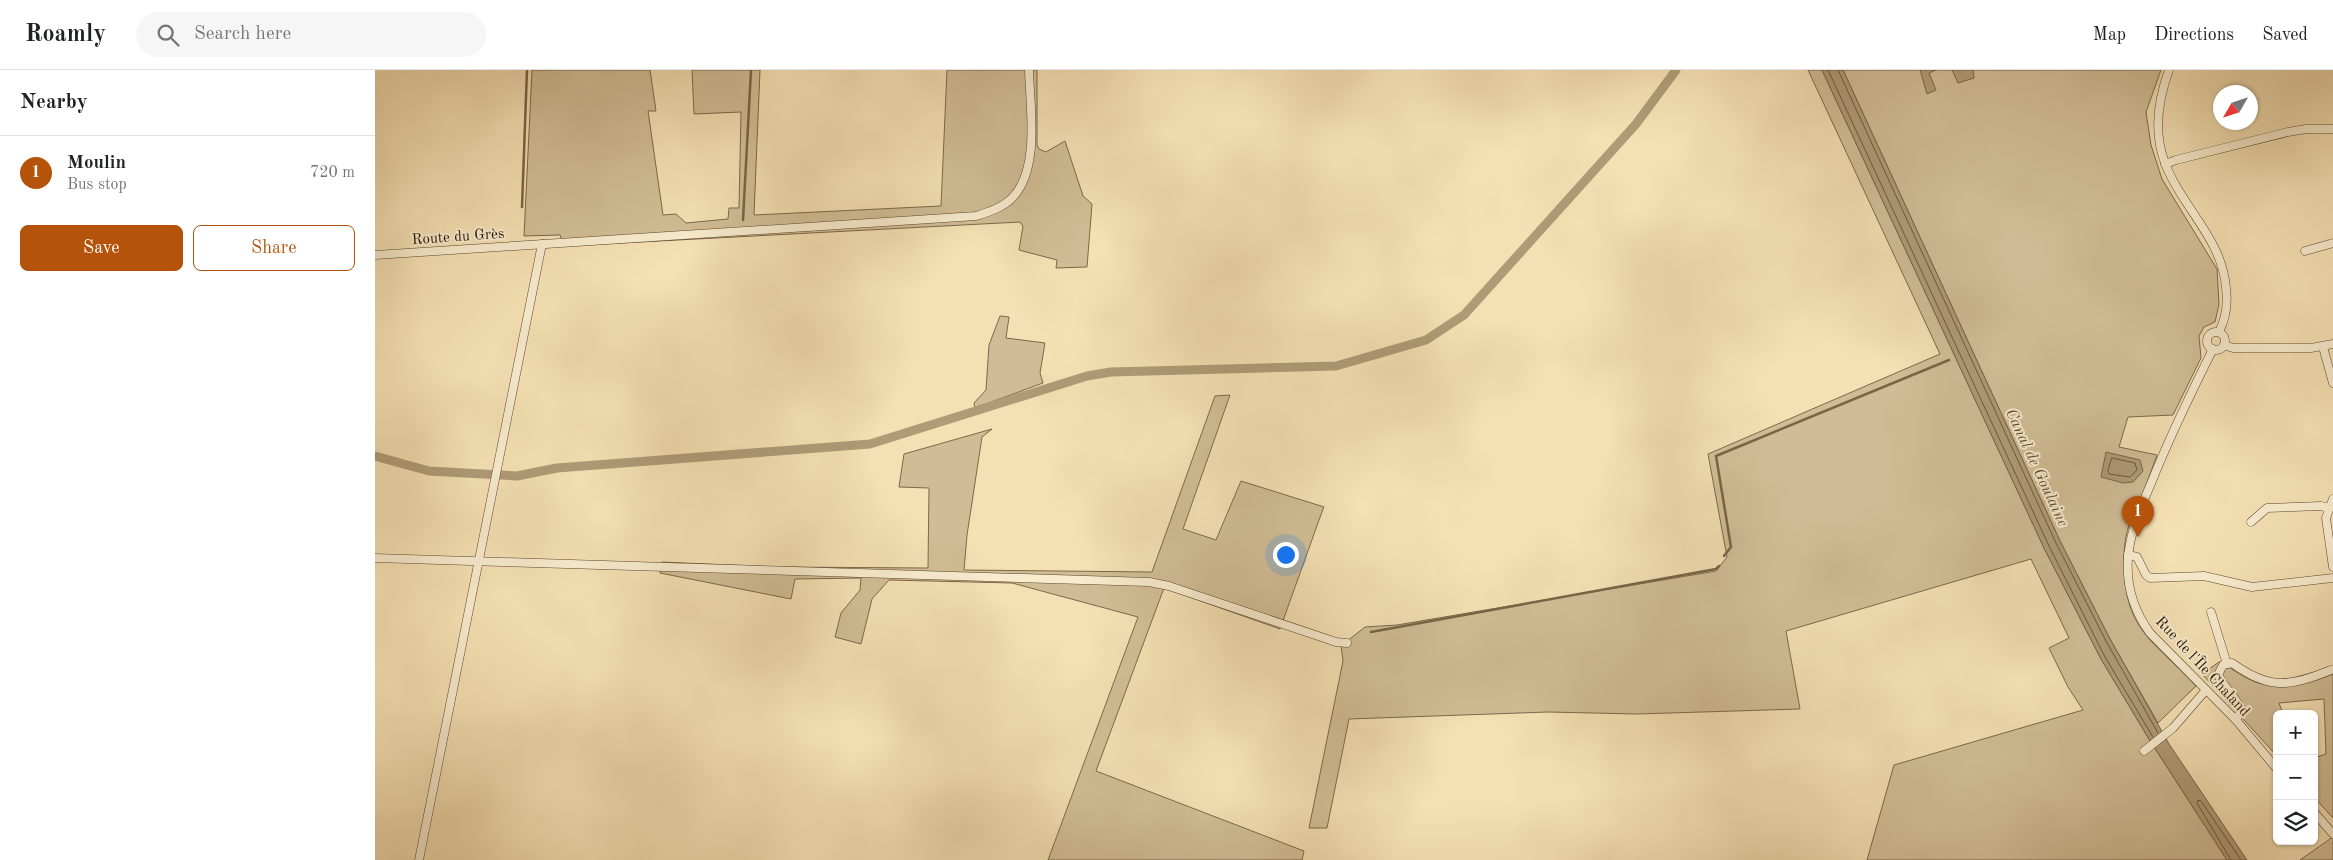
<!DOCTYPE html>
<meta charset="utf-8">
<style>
:root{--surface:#fff;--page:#f6f6f6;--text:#202124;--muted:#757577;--line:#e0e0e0;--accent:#b45309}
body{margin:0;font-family:"Old Standard TT",serif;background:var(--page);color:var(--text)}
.controls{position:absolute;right:15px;bottom:15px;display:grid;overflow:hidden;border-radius:8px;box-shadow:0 1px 4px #0004}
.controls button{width:45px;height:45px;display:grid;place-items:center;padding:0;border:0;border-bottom:1px solid var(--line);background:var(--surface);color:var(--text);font:25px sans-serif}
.compass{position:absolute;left:1838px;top:15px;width:45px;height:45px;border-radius:50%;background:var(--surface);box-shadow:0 1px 4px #0004;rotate:231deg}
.you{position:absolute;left:910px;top:484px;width:18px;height:18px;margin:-12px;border:4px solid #fff;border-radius:50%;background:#1a73e8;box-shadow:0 0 0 8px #1a73e833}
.badge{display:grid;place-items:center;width:32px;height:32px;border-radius:50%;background:var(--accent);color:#fff;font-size:16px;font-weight:700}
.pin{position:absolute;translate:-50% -41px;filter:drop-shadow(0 1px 2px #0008)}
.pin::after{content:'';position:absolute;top:26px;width:18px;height:15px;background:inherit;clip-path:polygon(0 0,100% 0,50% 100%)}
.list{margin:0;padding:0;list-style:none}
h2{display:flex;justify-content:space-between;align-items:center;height:65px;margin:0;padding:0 20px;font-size:21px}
h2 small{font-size:16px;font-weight:400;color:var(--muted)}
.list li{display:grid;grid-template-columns:32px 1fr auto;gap:15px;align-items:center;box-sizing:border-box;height:75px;padding:0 20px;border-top:1px solid var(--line)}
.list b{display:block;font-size:19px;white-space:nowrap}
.list p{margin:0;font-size:16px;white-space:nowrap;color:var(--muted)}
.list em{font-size:16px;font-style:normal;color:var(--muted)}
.actions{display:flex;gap:10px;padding:15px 20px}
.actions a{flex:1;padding:11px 0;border:1px solid var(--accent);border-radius:8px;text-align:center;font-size:18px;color:var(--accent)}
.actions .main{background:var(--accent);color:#fff}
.icon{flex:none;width:28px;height:28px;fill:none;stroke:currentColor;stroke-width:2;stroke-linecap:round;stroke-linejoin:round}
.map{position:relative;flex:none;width:1958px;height:790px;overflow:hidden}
header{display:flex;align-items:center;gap:30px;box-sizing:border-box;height:70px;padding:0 25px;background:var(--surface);border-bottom:1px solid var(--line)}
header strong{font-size:24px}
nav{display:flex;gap:28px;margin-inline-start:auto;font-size:18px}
.search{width:350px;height:45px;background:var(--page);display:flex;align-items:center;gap:12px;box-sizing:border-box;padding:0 18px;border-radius:28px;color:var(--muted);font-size:19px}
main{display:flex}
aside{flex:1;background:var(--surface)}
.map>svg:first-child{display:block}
.green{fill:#d1bd95;stroke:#7c684a}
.water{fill:#af9b76;stroke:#796547}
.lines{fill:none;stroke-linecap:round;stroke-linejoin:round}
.shore{stroke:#6c583b;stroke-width:1}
.stream{stroke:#796547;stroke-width:2.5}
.canal{stroke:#af9b76;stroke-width:9}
.minor-casing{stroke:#5b472d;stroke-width:9}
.minor{stroke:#f8ebce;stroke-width:8}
.labels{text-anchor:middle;stroke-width:4;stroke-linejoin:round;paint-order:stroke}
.street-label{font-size:15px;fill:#281400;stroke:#f8ebce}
.water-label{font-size:16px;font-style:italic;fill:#5e4a2f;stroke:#f8ebce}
</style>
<header>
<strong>Roamly</strong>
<div class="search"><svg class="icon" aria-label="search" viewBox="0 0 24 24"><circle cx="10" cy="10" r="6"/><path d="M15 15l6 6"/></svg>Search here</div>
<nav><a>Map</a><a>Directions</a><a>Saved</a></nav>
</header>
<main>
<aside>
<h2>Nearby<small></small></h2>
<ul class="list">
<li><span class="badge">1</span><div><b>Moulin</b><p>Bus stop</p></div><em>720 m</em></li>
</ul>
<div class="actions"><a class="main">Save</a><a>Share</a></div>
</aside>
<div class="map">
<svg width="1958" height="790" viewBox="0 0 1958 790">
<rect width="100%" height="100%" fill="#f4e0b3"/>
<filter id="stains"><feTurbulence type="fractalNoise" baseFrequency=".004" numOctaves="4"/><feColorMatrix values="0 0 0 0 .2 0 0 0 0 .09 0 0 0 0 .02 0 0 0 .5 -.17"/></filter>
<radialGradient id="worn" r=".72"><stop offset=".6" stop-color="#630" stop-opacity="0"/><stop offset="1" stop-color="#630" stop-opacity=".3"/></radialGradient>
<!-- green -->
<g class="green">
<polygon points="157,0 275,0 281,41 273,41 288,145 301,144 311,153 353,149 354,138 364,138 366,42 319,44 317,0 385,0 379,145 566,136 572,0 662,0 662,75 664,79 671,82 690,71 708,126 717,134 712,197 681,198 682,190 644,180 648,156 645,152 189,176 185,165 149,166"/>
<polygon points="1433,0 1447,0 1669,478 1726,589 1774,669 1852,790 1492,790 1519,695 1708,640 1693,617 1674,578 1694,568 1656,489 1411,561 1425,639 1262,644 1173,642 974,649 952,758 934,758 968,591 966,576 990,557 1022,555 1341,501 1352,487 1333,384 1565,284"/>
<path d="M 1468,0 L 1786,0 L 1771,42 L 1776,75 L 1787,109 L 1842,199 L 1844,234 L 1840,252 L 1829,257 L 1824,266 L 1826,288 L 1798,345 L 1753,347 L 1744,377 L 1782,385 L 1763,437 C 1753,450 1749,471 1749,488 C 1748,560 1777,569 1821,616 L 1783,653 L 1735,569 L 1685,471 Z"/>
<polygon points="625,246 634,247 631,268 670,273 665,303 668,313 600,338 599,333 611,320 614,275"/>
<polygon points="855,325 808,459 841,470 866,411 949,437 948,439 905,559 789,518 721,701 929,781 927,790 673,790 763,547 637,513 514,510 497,529 486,574 460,567 466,543 485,520 486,508 420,509 416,529 285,503 287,492 400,497 553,498 554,418 524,417 529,384 617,359 607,367 592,465 589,500 777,502 840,326"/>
<path d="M 1844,592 C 1855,597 1866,606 1878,611 C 1905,622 1933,614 1958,604 L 1958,748 L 1939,727 L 1939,688 L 1951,684 L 1949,629 L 1904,633 L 1908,644 L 1902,644 L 1902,686 L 1827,604 Z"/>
<polygon points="1958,766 1958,790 1925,790 1955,769"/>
</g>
<!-- water -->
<g class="water">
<polygon points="1447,0 1468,0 1685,471 1735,569 1794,674 1872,790 1852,790 1774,669 1726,589 1669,478"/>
<polygon points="1545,0 1561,0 1554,3 1561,20 1552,24"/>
<polygon points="1577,0 1598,0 1599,8 1583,13"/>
<polygon points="1731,382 1765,390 1768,401 1758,412 1748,413 1726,407"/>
</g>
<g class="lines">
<!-- shore -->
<g class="shore">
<polyline points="1453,0 1674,476 1730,587 1778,667"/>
<polyline points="1463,0 1681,473 1731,571 1783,663"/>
<polygon points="1737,388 1760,393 1762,400 1755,407 1734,404 1733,401"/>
<polyline points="1856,790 1822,733 1823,730 1826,731 1866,790"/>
</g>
<!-- stream -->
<g class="stream">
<polyline points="147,137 152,0"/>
<polyline points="368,150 376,0"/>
<polyline points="1349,486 1356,477 1341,386 1574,290"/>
<polyline points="996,562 1341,499 1344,496"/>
</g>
<!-- canal -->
<polyline class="canal" points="0,386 54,401 142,406 182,398 495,374 712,306 736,302 961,296 1051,270 1089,245 1261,54 1301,0"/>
<!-- minor casing -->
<g class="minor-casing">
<g id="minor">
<path d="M 1794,0 C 1783,30 1778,62 1790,93 C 1807,138 1847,168 1851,218 C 1853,233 1851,248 1844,262"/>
<polyline points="1790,94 1801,90 1913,62 1931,59 1958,59"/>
<polyline points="1930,181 1958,173"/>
<path d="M 0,185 L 601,146 C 614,142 629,137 638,127 C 665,98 655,37 654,0"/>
<circle cx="1841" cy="271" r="9"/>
<polyline points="1849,275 1858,278 1936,278 1958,274"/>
<polyline points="1948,277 1958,313"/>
<path d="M 1838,279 C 1816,323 1795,366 1777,411 C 1767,435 1755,461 1753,488 C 1751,515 1759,541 1775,563 L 1861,650 L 1902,699"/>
<polyline points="1958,429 1951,448 1958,497"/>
<polyline points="1876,452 1892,438 1946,436 1954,438"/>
<polyline points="1753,485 1762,487 1771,505 1775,508 1829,506 1877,517 1958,508"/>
<polyline points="0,488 774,512 794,516 961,572 972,573"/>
<polyline points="1836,542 1852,594"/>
<path d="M 1861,650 L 1866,641 C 1862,627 1850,619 1843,605 L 1848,595 L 1857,593 C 1894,620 1914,617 1956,600"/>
<polyline points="1769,681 1798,658 1831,620"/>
<polyline points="1939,742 1958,764"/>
<polyline points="44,790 167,174"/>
</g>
</g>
<!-- minor -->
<use href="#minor" class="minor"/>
</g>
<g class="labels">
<!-- street labels -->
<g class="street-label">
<text transform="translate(83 166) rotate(-4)" y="5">Route du Grès</text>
<text transform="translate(1828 596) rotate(47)" y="5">Rue de l'Île Chaland</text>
</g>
<!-- water labels -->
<g class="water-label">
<text transform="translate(1663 397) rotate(65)" y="6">Canal de Goulaine</text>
</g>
</g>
<rect width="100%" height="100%" filter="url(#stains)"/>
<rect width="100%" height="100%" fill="url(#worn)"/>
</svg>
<div class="controls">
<button>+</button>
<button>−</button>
<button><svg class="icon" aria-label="layers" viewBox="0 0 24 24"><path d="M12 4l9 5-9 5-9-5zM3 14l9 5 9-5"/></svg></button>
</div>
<svg class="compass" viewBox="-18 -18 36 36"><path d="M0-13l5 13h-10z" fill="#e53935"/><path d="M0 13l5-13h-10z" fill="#757577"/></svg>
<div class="you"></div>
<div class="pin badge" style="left:1763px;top:467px">1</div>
</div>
</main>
